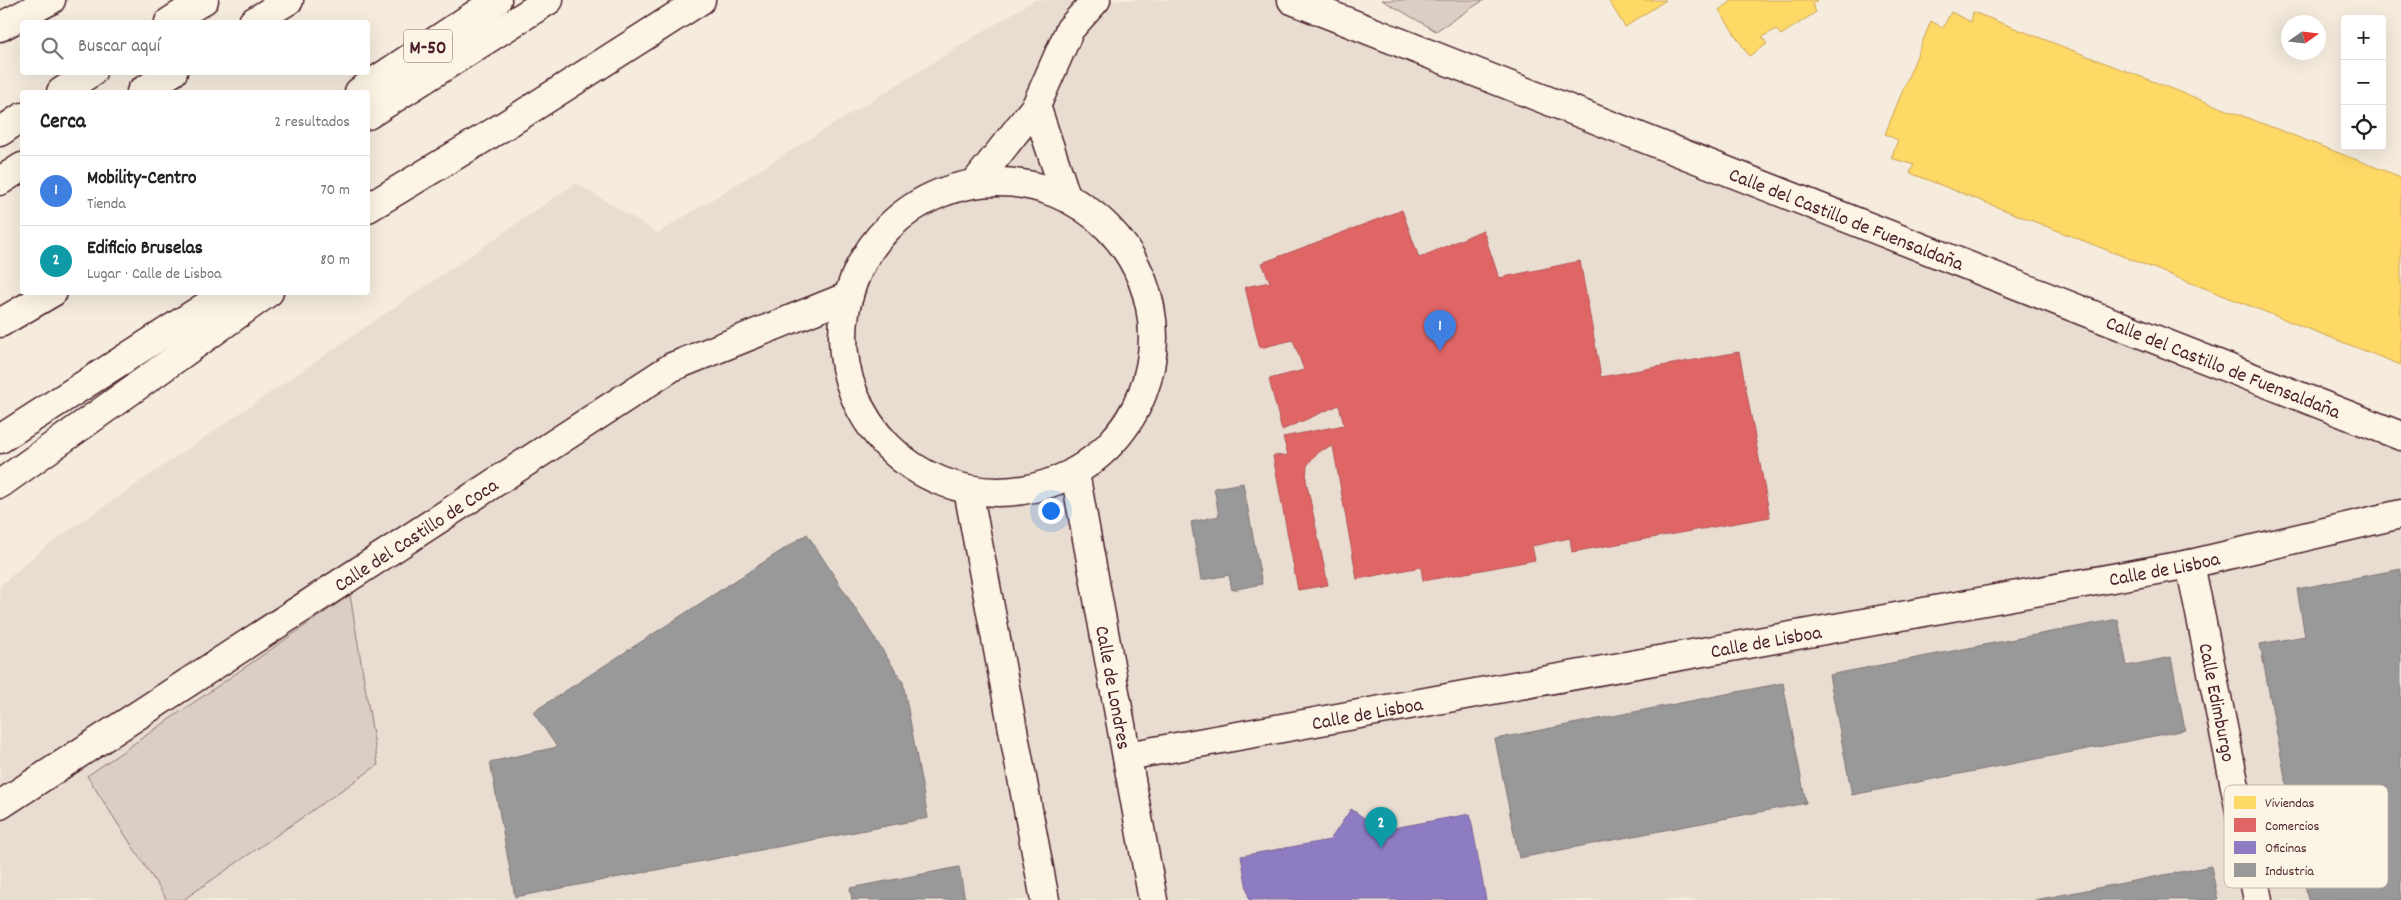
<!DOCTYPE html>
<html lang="es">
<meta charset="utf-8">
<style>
:root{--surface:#fff;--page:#f6f6f6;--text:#222;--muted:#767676;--line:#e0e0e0;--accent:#4a1f2b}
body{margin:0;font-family:Dekko,sans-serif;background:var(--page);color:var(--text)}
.controls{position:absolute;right:15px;top:15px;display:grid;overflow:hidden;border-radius:5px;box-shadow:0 5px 20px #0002}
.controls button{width:45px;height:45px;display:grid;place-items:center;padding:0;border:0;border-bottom:1px solid var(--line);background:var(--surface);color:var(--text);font:25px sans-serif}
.compass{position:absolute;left:2281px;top:15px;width:45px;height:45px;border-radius:50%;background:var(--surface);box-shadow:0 5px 20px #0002;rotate:76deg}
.you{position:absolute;left:1050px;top:510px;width:18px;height:18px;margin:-12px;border:4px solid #fff;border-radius:50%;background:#1a73e8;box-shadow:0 0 0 8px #1a73e833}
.badge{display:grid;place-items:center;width:32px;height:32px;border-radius:50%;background:var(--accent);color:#fff;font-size:16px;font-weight:700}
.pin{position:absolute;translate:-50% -41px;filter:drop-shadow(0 1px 2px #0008)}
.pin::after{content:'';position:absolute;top:26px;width:18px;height:15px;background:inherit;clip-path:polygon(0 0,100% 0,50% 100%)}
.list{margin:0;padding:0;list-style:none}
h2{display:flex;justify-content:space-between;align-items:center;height:65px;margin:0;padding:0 20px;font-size:21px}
h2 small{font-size:16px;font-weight:400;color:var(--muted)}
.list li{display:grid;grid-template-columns:32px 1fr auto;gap:15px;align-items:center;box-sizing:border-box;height:70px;padding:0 20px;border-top:1px solid var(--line)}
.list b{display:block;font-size:19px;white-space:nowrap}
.list p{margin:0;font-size:16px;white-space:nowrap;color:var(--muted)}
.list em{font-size:16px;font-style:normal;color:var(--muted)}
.icon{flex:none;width:28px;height:28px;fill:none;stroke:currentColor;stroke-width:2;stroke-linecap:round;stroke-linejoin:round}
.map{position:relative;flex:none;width:2401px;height:900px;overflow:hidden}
.search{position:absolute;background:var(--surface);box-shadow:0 5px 20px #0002;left:20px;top:20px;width:350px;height:55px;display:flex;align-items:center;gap:12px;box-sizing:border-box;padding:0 18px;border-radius:5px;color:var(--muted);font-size:19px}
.panel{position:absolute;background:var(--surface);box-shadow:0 5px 20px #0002;left:20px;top:90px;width:350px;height:205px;border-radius:5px}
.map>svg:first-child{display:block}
.built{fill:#e8ddd0}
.green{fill:#dbcec4;stroke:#927678}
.homes{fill:#ffd966;stroke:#c9a154}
.shops{fill:#e06666;stroke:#b35154}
.offices{fill:#8e7cc3;stroke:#7a6095}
.industry{fill:#999;stroke:#817478}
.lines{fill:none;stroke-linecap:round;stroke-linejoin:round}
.minor-casing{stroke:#4a1f2b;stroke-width:31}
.trunk-casing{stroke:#4a1f2b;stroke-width:31}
.motorway-casing{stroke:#4a1f2b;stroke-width:31}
.minor{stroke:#fcf5e5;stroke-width:28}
.trunk{stroke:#fcf5e5;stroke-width:28}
.motorway{stroke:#fcf5e5;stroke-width:28}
.labels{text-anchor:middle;stroke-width:5;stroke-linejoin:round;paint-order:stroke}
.shield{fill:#fcf5e5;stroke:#7f5f63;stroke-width:1}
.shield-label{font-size:19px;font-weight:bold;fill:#4a1f2b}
.street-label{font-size:20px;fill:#4a1f2b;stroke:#fcf5e5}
.key{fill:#fcf5e5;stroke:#c7b5ad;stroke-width:1}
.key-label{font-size:14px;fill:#4a1f2b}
</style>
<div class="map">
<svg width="2401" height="900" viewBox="0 0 2401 900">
<rect width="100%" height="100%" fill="#f5ecde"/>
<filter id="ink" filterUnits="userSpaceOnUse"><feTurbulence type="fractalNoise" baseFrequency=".02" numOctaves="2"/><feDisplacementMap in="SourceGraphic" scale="10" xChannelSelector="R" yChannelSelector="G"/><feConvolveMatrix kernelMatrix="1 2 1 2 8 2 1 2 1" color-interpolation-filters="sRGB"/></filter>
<g filter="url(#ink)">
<!-- built -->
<polygon class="built" points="1034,0 1284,0 2401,444 2401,900 0,900 0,586 45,547 576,183 658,233"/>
<!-- green -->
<g class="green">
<polygon points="1382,0 1484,0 1436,31"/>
<polygon points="350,595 378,765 183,900 167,900 87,776"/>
</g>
<!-- homes -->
<g class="homes">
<polygon points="1608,0 1666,0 1625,27"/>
<polygon points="1730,0 1818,0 1812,4 1816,12 1781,35 1776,29 1762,37 1767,44 1749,56 1719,10 1731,2"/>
<polygon points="1951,12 1971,22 1973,12 2401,177 2401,365 1910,173 1914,165 1891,158 1898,140 1885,134 1931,21 1943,28"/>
</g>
<!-- shops -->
<polygon class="shops" points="1402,210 1419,258 1483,230 1499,278 1580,261 1601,377 1739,352 1770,517 1572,552 1570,538 1532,546 1535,560 1423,581 1421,567 1357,579 1333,446 1322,450 1314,456 1307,466 1306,480 1328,585 1298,590 1273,456 1288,455 1283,437 1344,425 1339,405 1282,430 1269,379 1304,370 1293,340 1260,348 1245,287 1270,282 1262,263"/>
<!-- offices -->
<polygon class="offices" points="1351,809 1382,830 1470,814 1486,900 1249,900 1241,856 1330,840"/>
<!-- industry -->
<g class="industry">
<polygon points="1243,483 1262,584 1232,590 1229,575 1201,580 1191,522 1219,516 1214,488"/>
<polygon points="807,534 903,682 928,818 515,897 490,762 557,747 533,712"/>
<polygon points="2401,569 2401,900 2308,900 2260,644 2305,636 2297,589"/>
<polygon points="2118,619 2127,666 2171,657 2185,730 1852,795 1829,675"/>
<polygon points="1783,683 1806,803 1519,858 1495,739"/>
<polygon points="2211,866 2218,900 2035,900"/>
<polygon points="959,867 965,900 852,900 850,888"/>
</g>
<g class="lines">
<!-- minor casing -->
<g class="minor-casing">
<g id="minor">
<path id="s1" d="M 1292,0 L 2401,436"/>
<polyline points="1036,106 1066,196"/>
<circle cx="998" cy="337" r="155"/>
<polyline points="975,183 1036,106 1070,29 1096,0"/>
<path id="s2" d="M 1075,473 L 1153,900"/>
<polyline points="968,490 1045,900"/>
<path id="s3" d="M 2190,564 L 2258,900"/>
<path id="s4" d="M 1127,756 L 2190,564 L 2401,514"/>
<path id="s5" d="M 0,805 L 672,367 L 849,296"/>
</g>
</g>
<!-- trunk casing -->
<g class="trunk-casing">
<g id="trunk">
<polyline points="0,27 51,0"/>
<polyline points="368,208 504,126 701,0"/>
<polyline points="0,439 228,292"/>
<polyline points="0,484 269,292"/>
</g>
</g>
<!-- motorway casing -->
<g class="motorway-casing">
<g id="motorway">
<polyline points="169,22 204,0"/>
<polyline points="253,22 289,0"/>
<polyline points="61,92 92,72"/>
<polyline points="141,92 173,72"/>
<polyline points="359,92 497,0"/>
<polyline points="368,115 549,0"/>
<polyline points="0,132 22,117"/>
<polyline points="0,181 22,167"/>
<polyline points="0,323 53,292"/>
</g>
</g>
<!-- minor -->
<use href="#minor" class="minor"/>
<!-- trunk -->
<use href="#trunk" class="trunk"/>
<!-- motorway -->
<use href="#motorway" class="motorway"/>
</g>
</g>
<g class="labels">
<!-- shield labels -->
<rect class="shield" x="404" y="29.5" width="48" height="33" rx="4"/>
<g class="shield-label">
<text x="428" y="53">M-50</text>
</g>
<!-- street labels -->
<g class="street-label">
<text dy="7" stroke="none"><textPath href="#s1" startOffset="596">Calle del Castillo de Fuensaldaña</textPath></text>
<text dy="7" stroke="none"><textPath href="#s1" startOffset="1001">Calle del Castillo de Fuensaldaña</textPath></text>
<text dy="7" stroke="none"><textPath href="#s5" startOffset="496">Calle del Castillo de Coca</textPath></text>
<text dy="7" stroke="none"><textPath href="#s4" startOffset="1054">Calle de Lisboa</textPath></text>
<text dy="7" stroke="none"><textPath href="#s4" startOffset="649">Calle de Lisboa</textPath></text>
<text dy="7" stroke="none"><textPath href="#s2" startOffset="218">Calle de Londres</textPath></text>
<text dy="7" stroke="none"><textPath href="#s3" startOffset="141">Calle Edimburgo</textPath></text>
<text dy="7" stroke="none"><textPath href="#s4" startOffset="244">Calle de Lisboa</textPath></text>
</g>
</g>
<!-- legend -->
<rect x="2224" y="785" width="164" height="103" rx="8" class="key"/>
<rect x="2234" y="796" width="22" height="13" fill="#ffd966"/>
<rect x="2234" y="818" width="22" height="14" fill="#e06666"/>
<rect x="2234" y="841" width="22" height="13" fill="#8e7cc3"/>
<rect x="2234" y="863" width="22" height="14" fill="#999"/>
<g class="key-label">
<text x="2265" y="807">Viviendas</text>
<text x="2265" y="830">Comercios</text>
<text x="2265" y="852">Oficinas</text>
<text x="2265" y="875">Industria</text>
</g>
</svg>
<div class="controls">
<button>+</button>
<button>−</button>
<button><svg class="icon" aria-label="locate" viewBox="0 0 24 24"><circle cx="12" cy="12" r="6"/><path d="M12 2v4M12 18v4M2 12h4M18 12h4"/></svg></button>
</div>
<svg class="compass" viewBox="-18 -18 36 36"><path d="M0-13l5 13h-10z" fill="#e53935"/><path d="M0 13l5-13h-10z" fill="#767676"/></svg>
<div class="you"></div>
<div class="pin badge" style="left:1440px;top:351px;background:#3f7fe0">1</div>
<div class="pin badge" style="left:1381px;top:848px;background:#0f9aa8">2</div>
<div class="search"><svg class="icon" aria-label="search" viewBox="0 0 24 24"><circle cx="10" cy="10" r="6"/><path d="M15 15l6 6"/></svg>Buscar aquí</div>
<section class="panel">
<h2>Cerca<small>2 resultados</small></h2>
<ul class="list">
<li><span class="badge" style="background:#3f7fe0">1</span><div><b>Mobility-Centro</b><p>Tienda</p></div><em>70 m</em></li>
<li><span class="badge" style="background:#0f9aa8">2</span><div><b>Edificio Bruselas</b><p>Lugar · Calle de Lisboa</p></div><em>80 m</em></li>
</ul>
</section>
</div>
